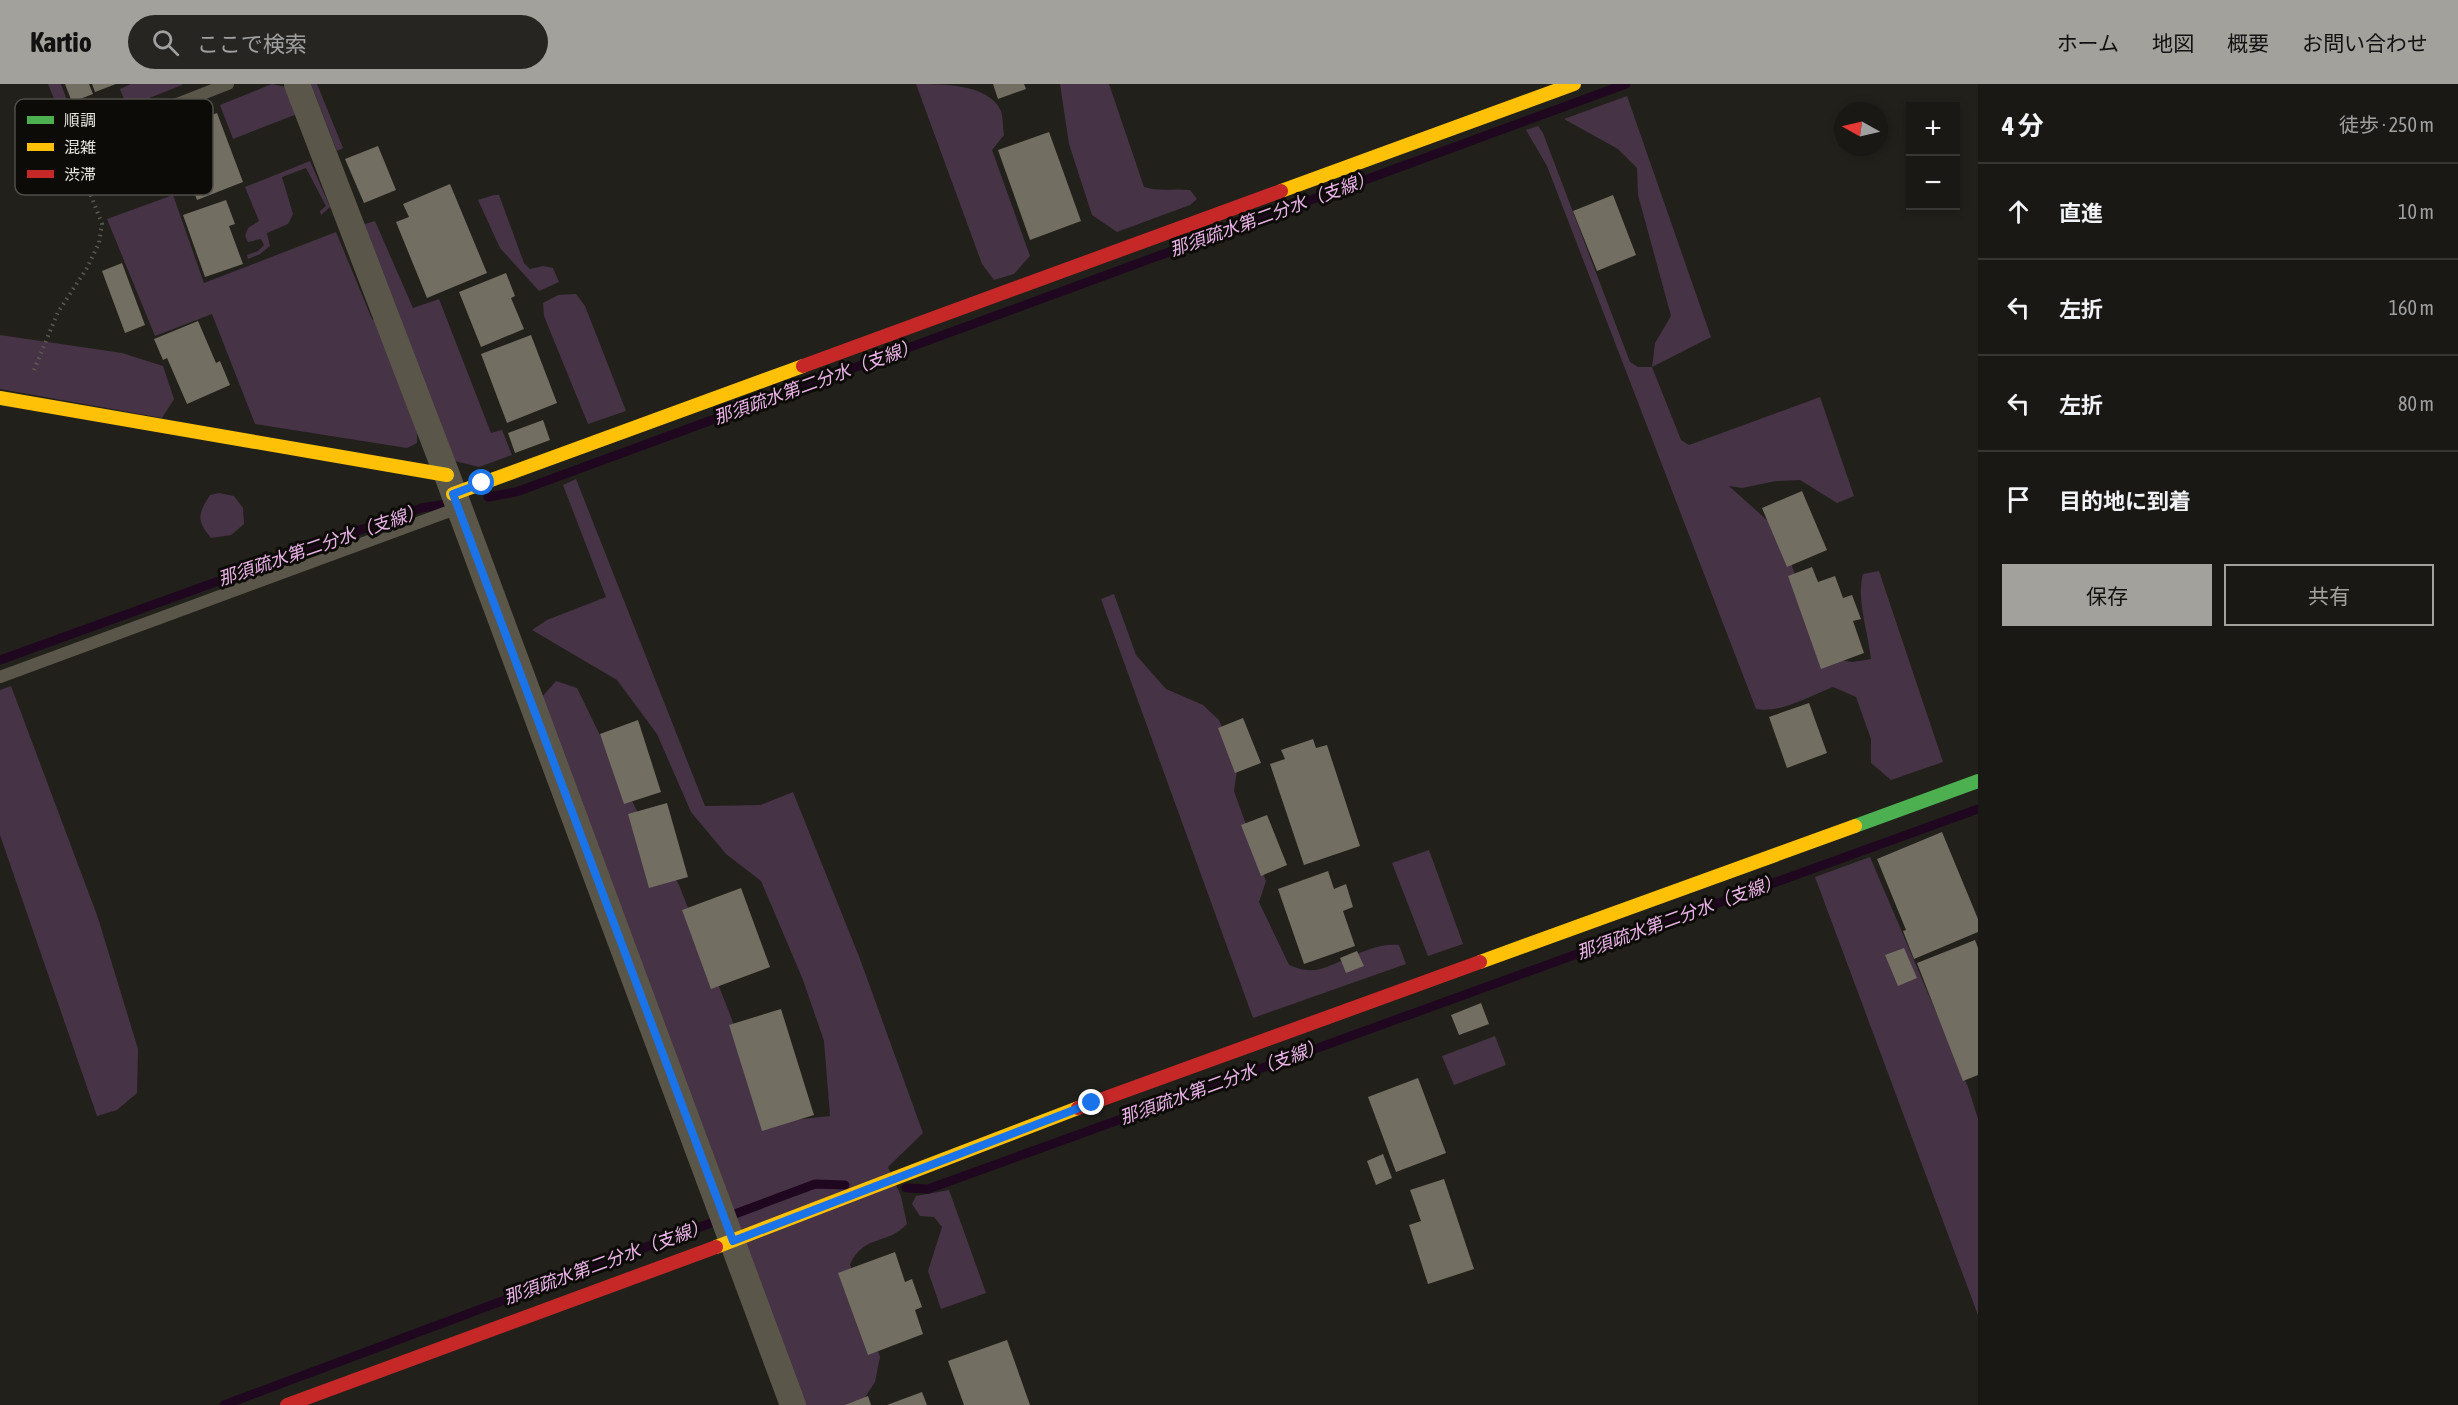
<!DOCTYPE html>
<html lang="ja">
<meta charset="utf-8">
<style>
:root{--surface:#1a1814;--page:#272522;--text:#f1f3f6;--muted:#9fa0a0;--line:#383734;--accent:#a3a19b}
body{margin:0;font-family:"Asap Condensed","Noto Sans JP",sans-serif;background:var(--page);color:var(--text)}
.controls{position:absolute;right:18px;top:18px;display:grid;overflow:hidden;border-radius:0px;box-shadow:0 3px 9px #0003}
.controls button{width:54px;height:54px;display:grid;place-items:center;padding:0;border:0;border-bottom:2px solid var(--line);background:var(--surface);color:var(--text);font:30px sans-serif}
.compass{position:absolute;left:1834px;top:18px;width:54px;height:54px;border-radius:50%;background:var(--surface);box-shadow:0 3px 9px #0003;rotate:278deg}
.stop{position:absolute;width:18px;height:18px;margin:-14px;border:4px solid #1a73e8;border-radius:50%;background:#fff}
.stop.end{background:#1a73e8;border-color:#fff;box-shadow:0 2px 6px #0008}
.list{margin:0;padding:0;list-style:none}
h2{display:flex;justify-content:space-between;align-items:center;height:78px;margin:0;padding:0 24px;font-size:26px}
h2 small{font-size:20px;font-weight:400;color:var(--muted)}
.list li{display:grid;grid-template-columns:39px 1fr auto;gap:18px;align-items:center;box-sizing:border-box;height:96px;padding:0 24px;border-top:2px solid var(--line)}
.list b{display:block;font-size:22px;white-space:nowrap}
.list em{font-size:20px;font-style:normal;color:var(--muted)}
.actions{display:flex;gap:12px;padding:18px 24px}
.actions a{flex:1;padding:14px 0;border:2px solid var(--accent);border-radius:0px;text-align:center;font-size:21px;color:var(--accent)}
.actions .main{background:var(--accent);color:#111}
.icon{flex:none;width:33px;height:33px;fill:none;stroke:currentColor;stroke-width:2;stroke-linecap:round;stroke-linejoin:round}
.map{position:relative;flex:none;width:1978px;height:1321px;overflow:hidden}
header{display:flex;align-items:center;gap:36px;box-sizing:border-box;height:84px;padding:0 30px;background:var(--accent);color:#111}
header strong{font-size:28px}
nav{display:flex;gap:33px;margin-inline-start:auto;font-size:21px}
.search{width:420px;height:54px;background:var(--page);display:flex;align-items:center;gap:15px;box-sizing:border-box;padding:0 21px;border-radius:33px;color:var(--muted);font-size:22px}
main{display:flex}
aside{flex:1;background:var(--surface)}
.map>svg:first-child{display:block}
.green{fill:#463345}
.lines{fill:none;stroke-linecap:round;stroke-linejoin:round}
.stream{stroke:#200720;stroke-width:9}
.building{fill:#726e62}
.path{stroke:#5c5951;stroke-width:4;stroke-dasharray:1.5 4.5;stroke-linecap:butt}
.lane{stroke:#5a5649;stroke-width:12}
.street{stroke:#5a5649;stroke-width:26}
.fast{stroke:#4caf50;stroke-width:14}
.slow{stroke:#ffc107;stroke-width:14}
.jam{stroke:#c62828;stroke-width:14}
.route{stroke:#1a73e8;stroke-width:8}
.labels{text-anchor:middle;stroke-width:6;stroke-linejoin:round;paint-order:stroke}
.water-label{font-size:18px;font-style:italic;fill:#ebb3e9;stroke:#0d0b07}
.key{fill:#0d0b07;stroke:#4f4d48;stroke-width:1.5}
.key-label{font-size:16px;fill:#e8e6e0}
</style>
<header>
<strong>Kartio</strong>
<div class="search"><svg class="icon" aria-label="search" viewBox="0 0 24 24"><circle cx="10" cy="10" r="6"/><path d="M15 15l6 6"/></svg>ここで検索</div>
<nav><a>ホーム</a><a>地図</a><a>概要</a><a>お問い合わせ</a></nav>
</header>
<main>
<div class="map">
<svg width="1978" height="1321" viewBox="0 0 1978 1321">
<rect width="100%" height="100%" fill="#22201b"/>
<!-- green -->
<g class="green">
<polygon points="48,0 61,0 68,19 83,34 107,24 110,31 68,49"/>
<polygon points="131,0 182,0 182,1 127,23 120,5"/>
<polygon points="272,0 286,3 297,30 233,55 220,21"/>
<polygon points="311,0 317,0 343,64 337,67"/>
<path d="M 916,0 C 944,0 989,0 1001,27 C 1003,34 1003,44 1004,51 L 992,66 L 1030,172 L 1014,190 L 994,196 L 982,180 Z"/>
<path d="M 1060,0 L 1109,0 L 1144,103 C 1159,108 1174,104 1190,106 L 1197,115 L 1190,121 L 1117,148 L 1092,131 L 1069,60 Z"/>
<path d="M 1627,12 L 1711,253 L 1652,283 L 1681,356 L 1689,361 L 1820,313 L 1854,412 L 1837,419 L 1800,396 L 1776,397 L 1742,404 L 1729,402 L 1779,447 L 1826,574 L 1853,578 L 1871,575 C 1868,548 1856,515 1863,490 L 1879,487 L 1943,678 L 1891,696 L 1871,679 L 1871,655 L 1856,613 L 1833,603 C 1811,611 1781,630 1756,625 L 1547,82 L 1526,46 L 1538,42 L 1543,49 L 1630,278 L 1638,283 L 1652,283 L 1655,259 L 1671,232 L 1638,111 L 1637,84 L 1618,65 L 1564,35 Z"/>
<polygon points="310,77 330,123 321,131 320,127 326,122 306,84 282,93 293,130 288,140 267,149 270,162 260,170 248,175 247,171 258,167 264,161 261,155 248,158 245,152 248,144 259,137 245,103"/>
<polygon points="173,111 204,199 336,148 372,235 381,242 417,344 417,359 407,364 255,340 212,230 155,252 107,135"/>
<polygon points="494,111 499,111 524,179 530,185 543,182 553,184 559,198 539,207 500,164 478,116"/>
<polygon points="375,137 413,224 439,215 491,349 502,346 512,371 479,383 455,377 362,141"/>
<polygon points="576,210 585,222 626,327 588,340 544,232 543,219 558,211"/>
<polygon points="0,251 122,269 163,282 174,315 162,334 0,305"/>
<path d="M 576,395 L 705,722 L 761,721 L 793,708 L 860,875 L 923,1049 L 888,1083 L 901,1112 L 907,1140 C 886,1162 866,1149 850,1180 L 880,1273 L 875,1298 L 860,1321 L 796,1321 L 542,613 L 556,597 L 577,604 L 637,727 L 679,801 L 731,933 L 767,1039 L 830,1032 L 824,957 L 803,896 L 761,797 L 726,770 L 691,728 L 657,650 L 617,596 L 532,546 L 547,536 L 606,513 L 563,401 Z"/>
<path d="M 219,409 L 234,412 L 243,424 L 244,440 L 231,451 L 211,454 C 196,436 198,430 210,411 Z"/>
<path d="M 1114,510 L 1136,571 L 1166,605 L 1203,621 L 1219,636 L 1238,680 L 1234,707 L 1266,797 L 1259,818 L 1289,881 C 1295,883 1301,886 1308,886 C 1330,889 1367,857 1399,861 L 1406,880 L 1253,934 L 1101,515 Z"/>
<polygon points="11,602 98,834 138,965 137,1009 117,1026 97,1032 0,751 0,606"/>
<polygon points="1429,766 1463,860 1428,872 1392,779"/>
<polygon points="1870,773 1968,1003 1978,1035 1978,1231 1815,793"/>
<polygon points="1495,952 1506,981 1454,1001 1442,972"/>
<polygon points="949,1106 986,1209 941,1225 928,1187 942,1143 934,1133 920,1132 912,1120 916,1112"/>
</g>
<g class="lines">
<!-- stream -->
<g class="stream">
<polyline points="488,413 516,408 1626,0"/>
<polyline points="0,576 421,424 453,419"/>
<polyline points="906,1104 928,1105 1978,725"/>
<polyline points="224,1321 815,1100 845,1101"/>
</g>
</g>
<!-- building -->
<g class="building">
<polygon points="65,0 89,0 93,10 72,18"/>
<polygon points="92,0 116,0 95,8"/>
<polygon points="993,0 1024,0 1026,5 998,15"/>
<polygon points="217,29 243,98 197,116 186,86 174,90 159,50"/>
<polygon points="1049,48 1081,137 1030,156 998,66"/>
<polygon points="378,62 396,106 364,119 345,75"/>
<polygon points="450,100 487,189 427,214 396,138 409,133 403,120"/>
<polygon points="1613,111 1636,171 1597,187 1573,127"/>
<polygon points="226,116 235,140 229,142 243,180 205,193 183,131"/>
<polygon points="122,179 145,241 125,249 102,187"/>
<polygon points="506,189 515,212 511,214 524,245 481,263 459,208"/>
<polygon points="198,237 216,279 220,277 230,301 187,320 167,274 163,276 154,255"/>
<polygon points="531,251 557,319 507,339 481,270"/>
<polygon points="543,336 550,356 515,369 508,349"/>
<polygon points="1802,407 1827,466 1787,483 1762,424"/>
<polygon points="1812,483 1818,498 1835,492 1843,514 1852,511 1861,535 1853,537 1864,569 1821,585 1788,492"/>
<polygon points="1809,619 1827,669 1787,684 1769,633"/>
<polygon points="1243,634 1261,679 1235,689 1218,644"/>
<polygon points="638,636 661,708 624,720 600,650"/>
<polygon points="1313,655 1316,664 1327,661 1360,762 1304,781 1270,680 1285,675 1281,666"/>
<polygon points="667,719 688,793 649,804 628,730"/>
<polygon points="1267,731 1287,781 1261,792 1241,741"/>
<polygon points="1942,748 1978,835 1978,848 1914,875 1903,847 1906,846 1877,775"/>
<polygon points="1328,787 1334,805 1346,800 1353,823 1343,827 1355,862 1304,880 1278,805"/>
<polygon points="741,804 770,883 711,905 682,826"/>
<polygon points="1975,856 1978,864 1978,991 1963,997 1917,879"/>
<polygon points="1904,864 1917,894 1898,902 1885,871"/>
<polygon points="1357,867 1364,882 1346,889 1340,874"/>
<polygon points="1481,919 1489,940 1459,951 1451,931"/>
<polygon points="781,925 814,1031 762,1047 729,941"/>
<polygon points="1418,994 1446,1069 1396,1088 1368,1013"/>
<polygon points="1383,1070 1392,1094 1376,1101 1367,1077"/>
<polygon points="1444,1095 1474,1185 1428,1200 1409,1141 1421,1137 1410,1106"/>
<polygon points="895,1168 905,1198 912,1195 922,1223 915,1226 923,1250 868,1271 838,1189"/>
<polygon points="1007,1256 1030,1321 964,1321 948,1277"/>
<polygon points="922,1308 927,1321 887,1321"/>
<polygon points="868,1312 871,1321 845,1321"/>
</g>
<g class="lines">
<!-- path -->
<polyline class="path" points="34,286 58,228 87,184 99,159 102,140 80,83"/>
<!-- lane -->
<g class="lane">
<polyline points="72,61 228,0"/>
<polyline points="0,593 458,424"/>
</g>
<!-- street -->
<polyline class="street" points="297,0 447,391 793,1321"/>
<!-- fast -->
<polyline class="fast" points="1855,742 1978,697"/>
<!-- slow -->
<g class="slow">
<polyline points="1281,107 1574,0"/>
<polyline points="0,314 447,391"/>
<polyline points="453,410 803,282"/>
<polyline points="1480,878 1855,742"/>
<polyline points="716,1163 1078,1024"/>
</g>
<!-- jam -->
<g class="jam">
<polyline points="803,282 1281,107"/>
<polyline points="1078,1024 1480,878"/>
<polyline points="287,1321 716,1163"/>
</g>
</g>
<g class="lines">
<!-- route -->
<polyline class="route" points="482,399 453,410 733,1157 1092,1019"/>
</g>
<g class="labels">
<!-- water labels -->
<g class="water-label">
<text transform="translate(1272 130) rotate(-20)" y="6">那須疏水第二分水（支線）</text>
<text transform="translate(816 298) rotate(-20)" y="6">那須疏水第二分水（支線）</text>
<text transform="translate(321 461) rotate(-19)" y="6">那須疏水第二分水（支線）</text>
<text transform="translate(1679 833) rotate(-20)" y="6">那須疏水第二分水（支線）</text>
<text transform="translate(1222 998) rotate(-20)" y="6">那須疏水第二分水（支線）</text>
<text transform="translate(606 1178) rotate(-20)" y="6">那須疏水第二分水（支線）</text>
</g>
</g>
<!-- legend -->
<rect x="15" y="15" width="198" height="96" rx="9" class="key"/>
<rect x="27" y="32" width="27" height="8" fill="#4caf50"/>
<rect x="27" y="59" width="27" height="8" fill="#ffc107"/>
<rect x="27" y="86" width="27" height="8" fill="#c62828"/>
<g class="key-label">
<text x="64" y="42">順調</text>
<text x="64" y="69">混雑</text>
<text x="64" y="96">渋滞</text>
</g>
</svg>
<div class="controls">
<button>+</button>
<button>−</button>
</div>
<svg class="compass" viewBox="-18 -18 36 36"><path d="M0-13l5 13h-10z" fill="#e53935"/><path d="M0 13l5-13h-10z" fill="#9fa0a0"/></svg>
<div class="stop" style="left:482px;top:399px"></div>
<div class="stop end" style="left:1092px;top:1019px"></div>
</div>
<aside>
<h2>4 分<small>徒歩 · 250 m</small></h2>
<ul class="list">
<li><svg class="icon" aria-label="ahead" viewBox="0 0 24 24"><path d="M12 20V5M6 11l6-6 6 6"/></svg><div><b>直進</b></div><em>10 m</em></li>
<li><svg class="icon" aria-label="left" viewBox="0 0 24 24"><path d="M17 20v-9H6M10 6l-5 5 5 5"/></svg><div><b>左折</b></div><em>160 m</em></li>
<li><svg class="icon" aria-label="left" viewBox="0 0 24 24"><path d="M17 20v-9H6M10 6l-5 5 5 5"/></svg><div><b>左折</b></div><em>80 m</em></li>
<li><svg class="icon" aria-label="arrive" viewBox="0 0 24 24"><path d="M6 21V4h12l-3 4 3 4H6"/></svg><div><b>目的地に到着</b></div></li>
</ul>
<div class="actions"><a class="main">保存</a><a>共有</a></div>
</aside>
</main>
